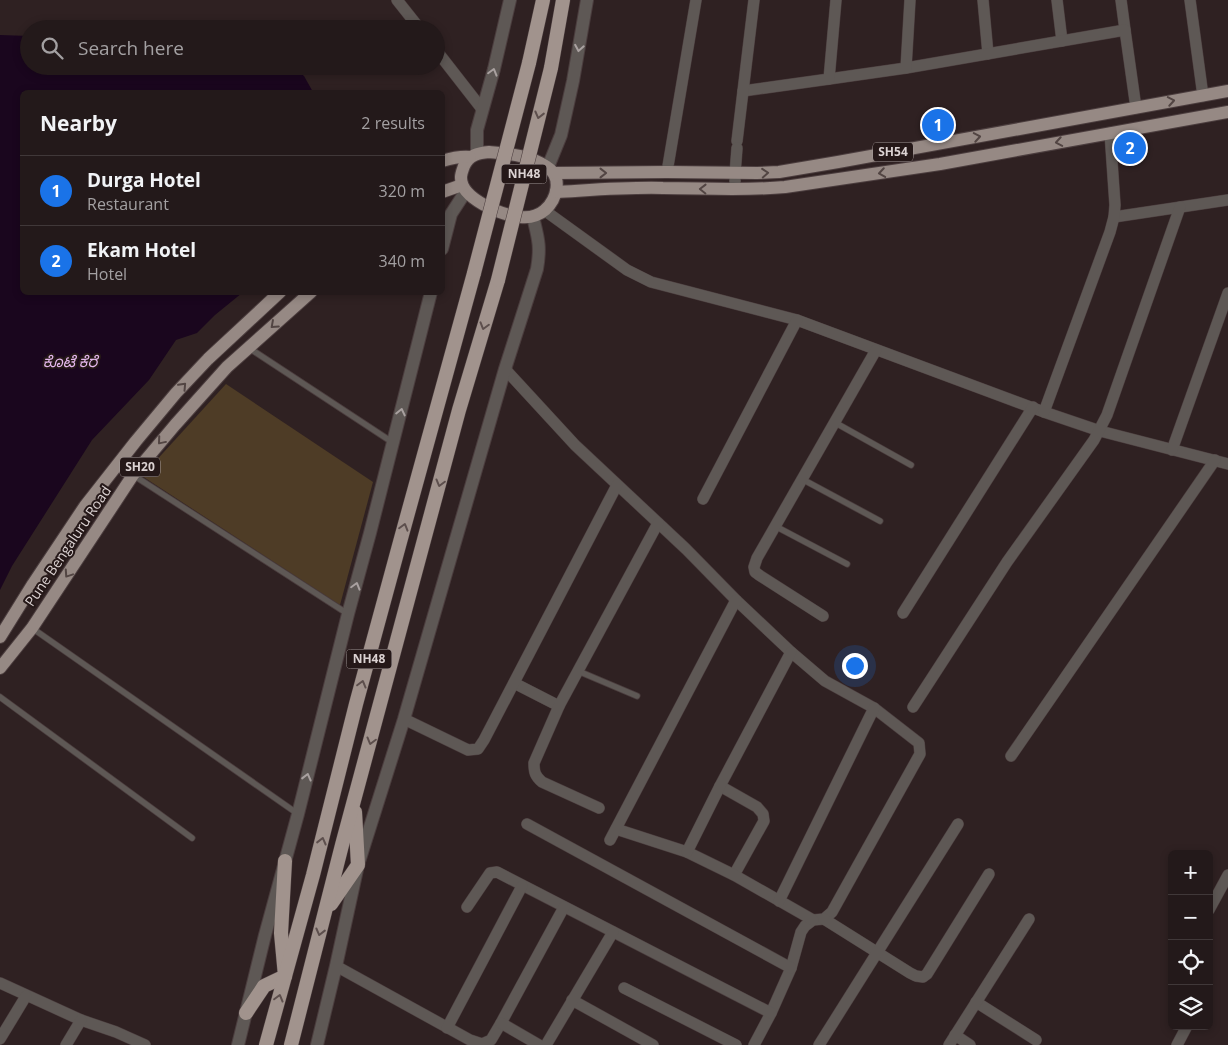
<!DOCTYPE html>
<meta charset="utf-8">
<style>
:root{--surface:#23191a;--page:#2b2223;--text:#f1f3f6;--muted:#a3a0a2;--line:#403839;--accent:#1a73e8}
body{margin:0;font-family:"Open Sans","Noto Sans Kannada",sans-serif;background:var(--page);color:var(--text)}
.controls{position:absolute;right:15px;bottom:15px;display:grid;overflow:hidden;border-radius:8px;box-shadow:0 2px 8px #0003}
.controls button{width:45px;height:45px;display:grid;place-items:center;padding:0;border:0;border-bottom:1px solid var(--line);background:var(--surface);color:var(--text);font:25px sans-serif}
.you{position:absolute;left:854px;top:665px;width:18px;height:18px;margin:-12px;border:4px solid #fff;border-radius:50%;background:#1a73e8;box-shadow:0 0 0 8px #1a73e833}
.badge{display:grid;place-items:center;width:32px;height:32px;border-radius:50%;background:var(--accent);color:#fff;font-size:16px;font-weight:700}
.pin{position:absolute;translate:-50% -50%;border:2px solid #fff;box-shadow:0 1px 5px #0006}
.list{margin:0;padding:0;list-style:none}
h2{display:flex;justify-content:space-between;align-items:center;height:65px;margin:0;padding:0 20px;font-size:21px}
h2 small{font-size:16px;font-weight:400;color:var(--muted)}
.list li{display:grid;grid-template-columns:32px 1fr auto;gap:15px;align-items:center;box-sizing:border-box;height:70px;padding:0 20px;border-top:1px solid var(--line)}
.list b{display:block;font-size:19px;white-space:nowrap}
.list p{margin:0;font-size:16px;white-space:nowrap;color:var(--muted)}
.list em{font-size:16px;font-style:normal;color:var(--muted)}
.icon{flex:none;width:28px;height:28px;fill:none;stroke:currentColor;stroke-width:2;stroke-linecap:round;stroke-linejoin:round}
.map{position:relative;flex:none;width:1228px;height:1045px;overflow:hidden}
.search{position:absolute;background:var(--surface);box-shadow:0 2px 8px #0003;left:20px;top:20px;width:425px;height:55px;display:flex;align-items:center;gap:12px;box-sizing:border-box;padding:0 18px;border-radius:28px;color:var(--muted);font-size:19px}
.panel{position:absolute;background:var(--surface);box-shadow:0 2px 8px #0003;left:20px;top:90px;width:425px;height:205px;border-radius:8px}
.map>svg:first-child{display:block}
.green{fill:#4e3c26}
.water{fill:#1a061e}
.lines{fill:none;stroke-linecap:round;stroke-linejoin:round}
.service-casing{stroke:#4b3d3e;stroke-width:7}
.minor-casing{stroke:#4b3d3e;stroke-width:12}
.tertiary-casing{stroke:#4b3d3e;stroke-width:14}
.primary-casing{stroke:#4b3d3e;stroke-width:14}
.trunk-casing{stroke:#4b3d3e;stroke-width:15}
.service{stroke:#5e5855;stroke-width:5.5}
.minor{stroke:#5e5855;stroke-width:11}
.tertiary{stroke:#5e5855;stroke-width:12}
.primary{stroke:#968984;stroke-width:12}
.trunk{stroke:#a1938d;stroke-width:14}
.trunk-bridge-casing{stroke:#4b3d3e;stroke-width:15;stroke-linecap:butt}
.trunk-bridge{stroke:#a1938d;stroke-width:14}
.oneway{stroke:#a9a1a0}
.oneway2{stroke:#524543}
.oneway3{stroke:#5d4f4d}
.labels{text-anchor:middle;stroke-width:4;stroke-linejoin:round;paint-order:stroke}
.shield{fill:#251818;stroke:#a49a9a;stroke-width:1}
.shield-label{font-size:12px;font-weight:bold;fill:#dbd2d2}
.street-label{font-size:14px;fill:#dbd2d2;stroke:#251818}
.water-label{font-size:15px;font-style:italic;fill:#e5b8ed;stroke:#251818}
</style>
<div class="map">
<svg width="1228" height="1045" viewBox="0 0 1228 1045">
<rect width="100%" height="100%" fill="#2f2122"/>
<!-- green -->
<polygon class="green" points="226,384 373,482 340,605 142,476"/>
<!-- water -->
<polygon class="water" points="0,35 29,36 29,66 293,66 304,76 313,92 22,92 22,292 242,293 215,315 197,333 176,340 149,380 92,440 12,566 0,590"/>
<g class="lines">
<!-- service casing -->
<g class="service-casing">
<g id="service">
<polyline points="249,348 392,442"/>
<polyline points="834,422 911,465"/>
<polyline points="133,475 348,614"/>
<polyline points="802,479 880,521"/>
<polyline points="775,526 847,564"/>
<polyline points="32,628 298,814"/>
<polyline points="578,671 637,696"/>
<polyline points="0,697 192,838"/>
</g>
</g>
<!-- minor casing -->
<g class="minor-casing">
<g id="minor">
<polyline points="397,0 420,29"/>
<polyline points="983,0 988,54"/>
<polyline points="1057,0 1062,41"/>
<polyline points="1121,0 1125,30"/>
<polyline points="1190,0 1203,96"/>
<polyline points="436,50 482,109"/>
<polyline points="906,68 1125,30 1136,108"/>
<polyline points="829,79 906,68 910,0"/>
<polyline points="743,91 829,79 836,0"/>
<polyline points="737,141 754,0"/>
<polyline points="667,172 696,0"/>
<polyline points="735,189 735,174 737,148"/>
<polyline points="544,210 627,270 651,282 797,320 1044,412 1100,431 1228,464"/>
<polyline points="1114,217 1228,200"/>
<polyline points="505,369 575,445 686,549 736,600 791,652 825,681 874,708 919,743 920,754 832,912 824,919 813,920 805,926 801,932 791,968 771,1013 754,1045"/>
<polyline points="1044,412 1110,232 1114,217 1115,205 1110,133"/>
<polyline points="1172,450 1228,293"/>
<polyline points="703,499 797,320"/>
<polyline points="903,613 1033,407"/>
<polyline points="823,616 759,575 755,572 754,567 757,558 876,350"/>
<polyline points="514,683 559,706"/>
<polyline points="913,707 1007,562 1094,440 1107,415 1180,207"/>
<polyline points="404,719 468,750 478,749 484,740 617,485"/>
<polyline points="1011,756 1215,460"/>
<polyline points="720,786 757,807 763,814 764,821 734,875"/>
<path d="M 599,808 L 542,782 C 535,776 534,772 534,763 L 559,706 L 658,523"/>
<polyline points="527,824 791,968"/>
<polyline points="616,829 687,852 734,875 813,920"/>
<polyline points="610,840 736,600"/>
<polyline points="687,852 720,786 791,652"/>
<polyline points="779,901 874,708"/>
<polyline points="467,907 490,873 497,872 771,1013"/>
<polyline points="1209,910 1228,875"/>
<polyline points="824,919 910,973 916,976 923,977 927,974 989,874"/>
<polyline points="336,966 470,1040 482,1044 491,1040 501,1023 564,907"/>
<polyline points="0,983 81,1020 116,1032 145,1045"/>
<polyline points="624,988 736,1045"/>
<polyline points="572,1000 653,1045"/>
<polyline points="976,1002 1036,1040"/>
<polyline points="501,1023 539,1045"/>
<polyline points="447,1028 522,886"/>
<polyline points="955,1035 970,1045"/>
<polyline points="0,1039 26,996"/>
<polyline points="66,1045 81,1020"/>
<polyline points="546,1045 613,932"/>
<polyline points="819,1045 958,824"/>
<polyline points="949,1045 1029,919"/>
<polyline points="1177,1045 1187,1026"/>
</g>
</g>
<!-- tertiary casing -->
<g class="tertiary-casing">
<g id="tertiary">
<polyline points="477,153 477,130 494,69 510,0"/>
<polyline points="548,167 561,135 573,81 587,0"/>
<polyline points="442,249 451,214 466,191"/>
<polyline points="238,1045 265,935 298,814 348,614 370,533 431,292"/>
<path d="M 317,1045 L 336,966 L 358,865 L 404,719 L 505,369 L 537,269 C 541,246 538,238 533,217"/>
</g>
</g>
<!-- primary casing -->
<g class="primary-casing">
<g id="primary">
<path d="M 489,152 C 509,154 530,155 547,167 C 563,177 557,199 545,210 C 538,216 529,218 520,217 C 502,215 460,199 461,177 C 461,173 463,169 464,166 C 469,155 478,153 489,152 Z"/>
<path d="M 442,161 C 452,158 460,156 470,157"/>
<polyline points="554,173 667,172 757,173 779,172 838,162 1228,91"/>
<polyline points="442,192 462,185"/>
<path d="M 556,192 C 592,190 627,187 663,188 C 704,188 744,191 785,187 L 940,164 L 1228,112"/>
<polyline points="0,637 33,584 85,506 136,441 176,393 208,359 280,292"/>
<polyline points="0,668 32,628 133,475 175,425 227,367 311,292"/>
</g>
</g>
<!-- trunk casing -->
<g class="trunk-casing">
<g id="trunk">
<polyline points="529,63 543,0"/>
<polyline points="551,68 563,0"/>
<polyline points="331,904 358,865 355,812"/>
<polyline points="246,1013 264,986 285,976 281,933 285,861"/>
<polyline points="266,1045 313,875 356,704 400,542 474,273"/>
<polyline points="291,1045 342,845 424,540 459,410 498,280"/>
</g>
</g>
<!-- service -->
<use href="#service" class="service"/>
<!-- minor -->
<use href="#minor" class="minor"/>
<!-- tertiary -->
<use href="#tertiary" class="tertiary"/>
<!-- primary -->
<use href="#primary" class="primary"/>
<!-- trunk -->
<use href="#trunk" class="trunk"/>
<!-- trunk-bridge casing -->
<g class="trunk-bridge-casing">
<g id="trunk-bridge">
<polyline points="474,273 529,63"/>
<polyline points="498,280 551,68"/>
</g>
</g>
<!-- trunk-bridge -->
<use href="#trunk-bridge" class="trunk-bridge"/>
</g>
<!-- one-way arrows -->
<defs><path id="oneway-chevron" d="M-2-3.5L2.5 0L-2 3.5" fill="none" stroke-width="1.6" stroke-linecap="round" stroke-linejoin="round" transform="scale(1.25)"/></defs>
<g class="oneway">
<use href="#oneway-chevron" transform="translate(579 48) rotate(100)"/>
<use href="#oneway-chevron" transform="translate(493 72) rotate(-74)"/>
<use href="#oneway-chevron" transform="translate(401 412) rotate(-77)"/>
<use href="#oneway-chevron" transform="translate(356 586) rotate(-74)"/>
<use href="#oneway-chevron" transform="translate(307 777) rotate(-76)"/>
</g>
<g class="oneway2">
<use href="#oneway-chevron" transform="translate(1171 101) rotate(-10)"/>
<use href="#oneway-chevron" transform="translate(977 137) rotate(-10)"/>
<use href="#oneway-chevron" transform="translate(1059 142) rotate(170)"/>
<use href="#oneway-chevron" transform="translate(603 173)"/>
<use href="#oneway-chevron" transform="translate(765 173) rotate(-4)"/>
<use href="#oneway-chevron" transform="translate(882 173) rotate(171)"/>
<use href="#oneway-chevron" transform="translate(703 189) rotate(-179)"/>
<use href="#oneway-chevron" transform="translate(274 325) rotate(138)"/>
<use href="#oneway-chevron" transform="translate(183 386) rotate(-47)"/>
<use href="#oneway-chevron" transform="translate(161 441) rotate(130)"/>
<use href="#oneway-chevron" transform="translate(68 574) rotate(124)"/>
</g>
<g class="oneway3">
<use href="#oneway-chevron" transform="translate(539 115) rotate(104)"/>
<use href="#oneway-chevron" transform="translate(484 326) rotate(106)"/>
<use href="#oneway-chevron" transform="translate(440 483) rotate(105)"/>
<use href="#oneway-chevron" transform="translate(404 527) rotate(-74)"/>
<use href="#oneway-chevron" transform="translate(362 684) rotate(-75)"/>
<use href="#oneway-chevron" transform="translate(371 741) rotate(105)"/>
<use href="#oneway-chevron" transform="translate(322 841) rotate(-76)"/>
<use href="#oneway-chevron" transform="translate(320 932) rotate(104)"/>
<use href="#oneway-chevron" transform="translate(279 998) rotate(-75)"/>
</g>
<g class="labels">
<!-- shield labels -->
<g class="shield">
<rect x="873" y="142.5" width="40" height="19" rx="4"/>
<rect x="501.5" y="164.5" width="45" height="19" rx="4"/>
<rect x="120" y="457.5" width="40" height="19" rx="4"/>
<rect x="346.5" y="649.5" width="45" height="19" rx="4"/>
</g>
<g class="shield-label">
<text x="893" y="156">SH54</text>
<text x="524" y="178">NH48</text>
<text x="140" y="471">SH20</text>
<text x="369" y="663">NH48</text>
</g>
<!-- street labels -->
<g class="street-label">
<text transform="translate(68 546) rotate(-56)" y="5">Pune Bengaluru Road</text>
</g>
<!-- water labels -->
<g class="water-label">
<text x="70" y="367">ಕೊಟೆ ಕೆರೆ</text>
</g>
</g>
</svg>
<div class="controls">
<button>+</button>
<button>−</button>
<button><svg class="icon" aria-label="locate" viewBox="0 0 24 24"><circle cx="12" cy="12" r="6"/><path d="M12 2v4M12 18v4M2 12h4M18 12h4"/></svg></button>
<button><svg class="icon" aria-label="layers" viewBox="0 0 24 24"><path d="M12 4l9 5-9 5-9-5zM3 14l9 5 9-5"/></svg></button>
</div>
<div class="you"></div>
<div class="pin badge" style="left:938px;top:125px">1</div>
<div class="pin badge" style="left:1130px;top:148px">2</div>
<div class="search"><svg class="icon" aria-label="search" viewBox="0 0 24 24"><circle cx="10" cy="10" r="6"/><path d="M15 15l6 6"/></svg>Search here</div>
<section class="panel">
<h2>Nearby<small>2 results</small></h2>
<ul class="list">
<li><span class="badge">1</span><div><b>Durga Hotel</b><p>Restaurant</p></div><em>320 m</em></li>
<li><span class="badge">2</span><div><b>Ekam Hotel</b><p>Hotel</p></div><em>340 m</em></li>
</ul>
</section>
</div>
